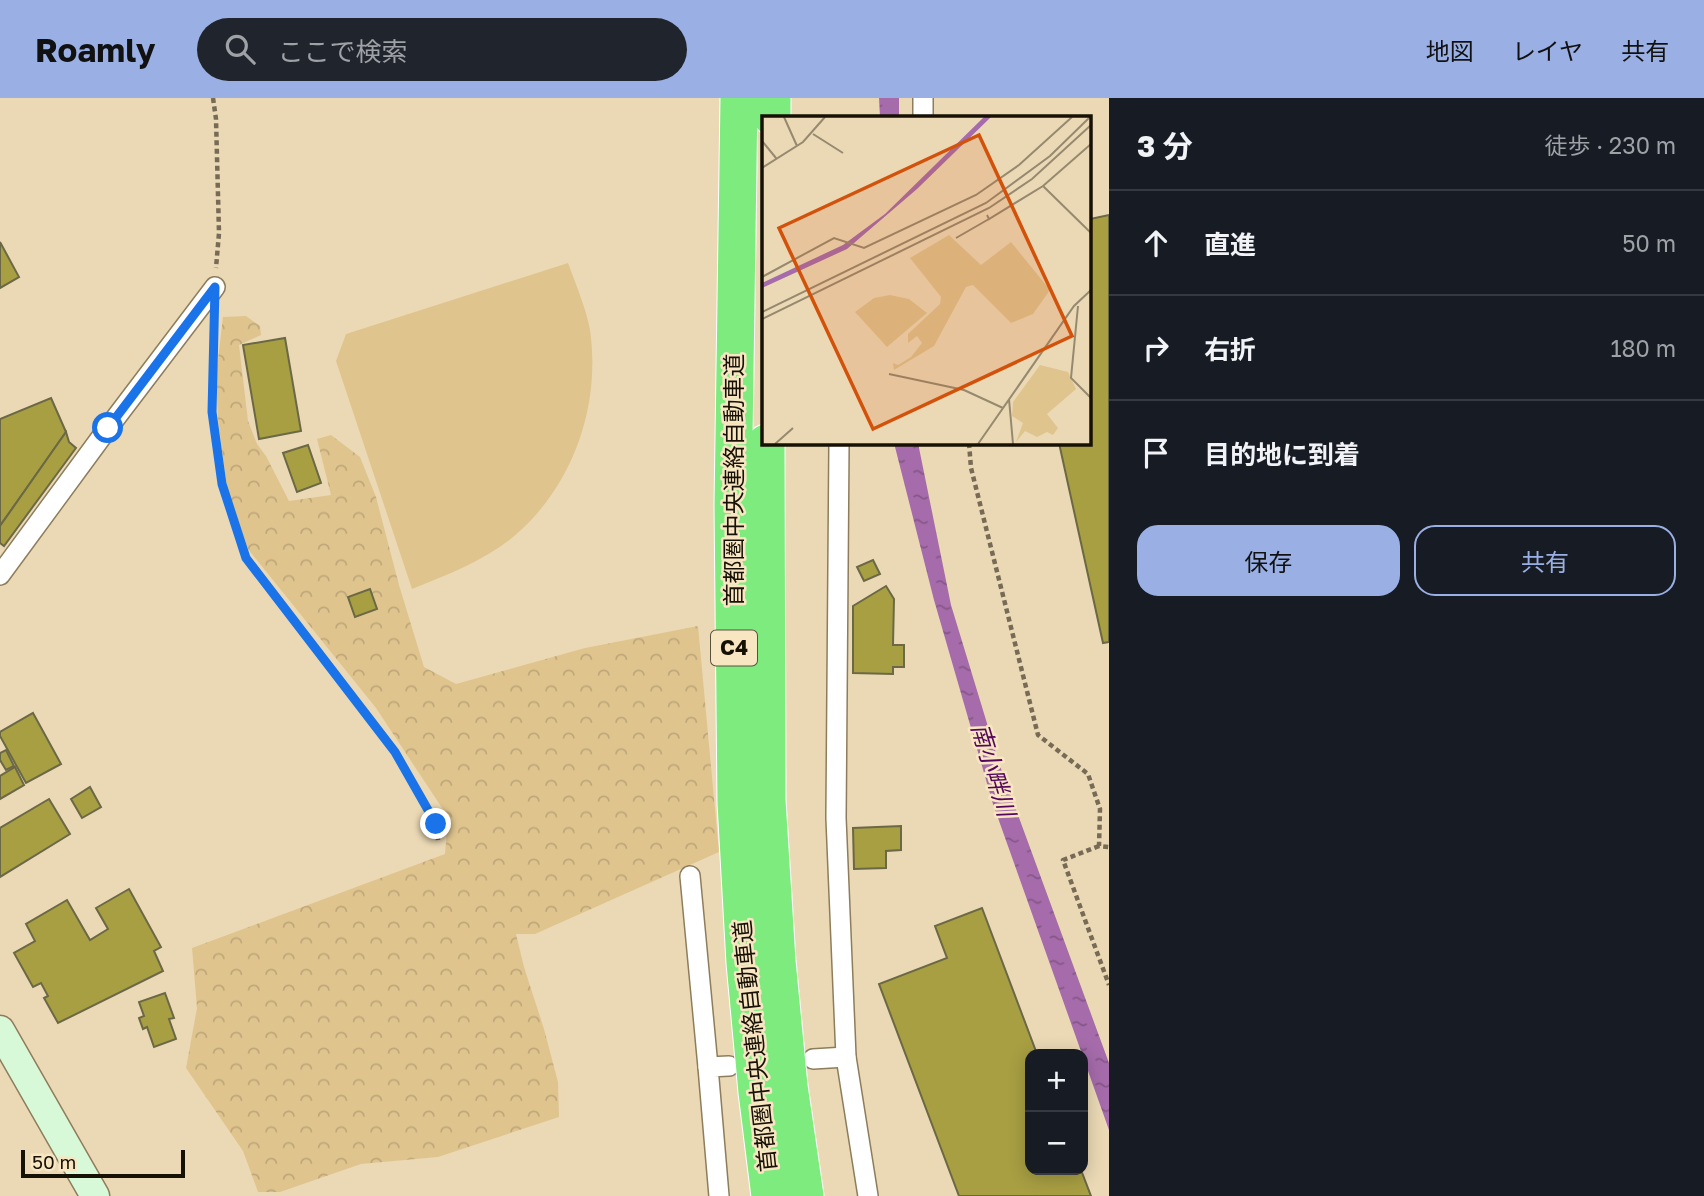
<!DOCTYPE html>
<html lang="ja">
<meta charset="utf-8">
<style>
:root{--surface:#171b24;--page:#20242c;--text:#f1f3f6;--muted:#9ea1a6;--line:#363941;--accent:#9ab0e4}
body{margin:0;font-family:"Golos Text","Noto Sans JP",sans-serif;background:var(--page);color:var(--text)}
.controls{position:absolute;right:21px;bottom:21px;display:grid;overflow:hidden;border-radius:14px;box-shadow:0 4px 18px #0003}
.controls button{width:63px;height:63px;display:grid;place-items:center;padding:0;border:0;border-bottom:2px solid var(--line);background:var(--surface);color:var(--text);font:35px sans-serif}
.scale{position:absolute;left:21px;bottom:18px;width:164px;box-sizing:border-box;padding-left:7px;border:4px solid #171105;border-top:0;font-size:19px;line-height:24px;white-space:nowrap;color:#171105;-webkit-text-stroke:5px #f8e6c2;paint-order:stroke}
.stop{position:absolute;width:21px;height:21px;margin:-16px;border:5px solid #1a73e8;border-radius:50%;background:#fff}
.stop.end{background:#1a73e8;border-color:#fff;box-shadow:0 2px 7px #0008}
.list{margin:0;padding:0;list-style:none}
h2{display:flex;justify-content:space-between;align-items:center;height:91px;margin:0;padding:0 28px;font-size:30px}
h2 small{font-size:23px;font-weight:400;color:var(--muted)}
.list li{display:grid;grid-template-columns:46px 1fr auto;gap:21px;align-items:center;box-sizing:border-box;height:105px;padding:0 28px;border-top:2px solid var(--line)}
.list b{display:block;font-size:26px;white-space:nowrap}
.list em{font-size:23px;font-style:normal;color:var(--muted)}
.actions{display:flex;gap:14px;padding:21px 28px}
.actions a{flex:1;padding:16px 0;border:2px solid var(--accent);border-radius:21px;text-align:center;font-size:24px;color:var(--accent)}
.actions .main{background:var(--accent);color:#111}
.icon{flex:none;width:38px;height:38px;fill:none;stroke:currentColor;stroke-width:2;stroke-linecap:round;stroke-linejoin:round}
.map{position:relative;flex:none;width:1109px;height:1098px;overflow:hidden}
header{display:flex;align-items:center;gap:42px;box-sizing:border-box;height:98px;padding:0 35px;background:var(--accent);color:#111}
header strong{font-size:33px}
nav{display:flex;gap:38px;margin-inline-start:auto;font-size:24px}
.search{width:490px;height:63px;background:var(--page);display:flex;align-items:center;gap:18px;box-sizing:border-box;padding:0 24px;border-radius:38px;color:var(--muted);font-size:26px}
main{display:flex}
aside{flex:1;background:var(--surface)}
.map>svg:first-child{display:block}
.forest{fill:url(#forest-crowns)}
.pitch{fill:#dfc48e}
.water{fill:url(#water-ripples)}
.building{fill:#a89f43;stroke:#6b6846;stroke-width:2}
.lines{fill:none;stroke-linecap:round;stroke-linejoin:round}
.street-casing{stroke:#8d7d5c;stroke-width:22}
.secondary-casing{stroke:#8d7d5c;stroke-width:31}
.highway-casing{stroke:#fff;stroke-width:39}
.path{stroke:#776b55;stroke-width:4.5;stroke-dasharray:5 3.5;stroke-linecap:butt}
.street{stroke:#fff;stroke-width:19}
.secondary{stroke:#d8f9d8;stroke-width:28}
.highway{stroke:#7eeb7e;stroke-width:37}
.route{stroke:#1a73e8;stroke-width:9}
.labels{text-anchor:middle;stroke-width:5;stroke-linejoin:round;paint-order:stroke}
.shield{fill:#f8e6c2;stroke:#5a513e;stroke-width:2}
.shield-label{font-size:21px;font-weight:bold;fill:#171105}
.street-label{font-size:23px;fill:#171105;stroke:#f8e6c2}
.water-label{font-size:24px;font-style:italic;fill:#54075c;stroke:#f8e6c2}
.inset-road{fill:none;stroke:#96896f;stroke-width:2}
.view{fill:#d3520b;fill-opacity:0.15;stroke:#d3520b;stroke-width:3.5}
.inset-edge{fill:none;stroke:#171105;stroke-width:3.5}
</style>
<header>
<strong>Roamly</strong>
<div class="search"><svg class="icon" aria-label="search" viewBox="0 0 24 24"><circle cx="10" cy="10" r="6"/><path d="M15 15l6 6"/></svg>ここで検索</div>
<nav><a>地図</a><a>レイヤ</a><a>共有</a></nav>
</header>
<main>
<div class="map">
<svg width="1109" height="1098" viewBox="0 0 1109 1098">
<defs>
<pattern id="forest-crowns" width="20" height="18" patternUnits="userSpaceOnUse" patternTransform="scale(1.75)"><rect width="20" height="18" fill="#dfc48e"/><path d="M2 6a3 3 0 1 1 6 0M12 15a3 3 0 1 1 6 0" fill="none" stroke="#bfa779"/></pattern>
<pattern id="water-ripples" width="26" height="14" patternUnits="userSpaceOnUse" patternTransform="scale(1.75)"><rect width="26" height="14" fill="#a56baa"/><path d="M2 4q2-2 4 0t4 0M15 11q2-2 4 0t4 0" fill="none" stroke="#855788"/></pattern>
</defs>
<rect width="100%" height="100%" fill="#ebd9b5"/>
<!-- forest -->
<polygon class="forest" points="246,218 260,228 261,237 239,247 248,323 257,346 266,358 289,403 331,397 317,341 331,337 360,359 376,399 399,487 424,569 456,586 585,550 698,528 719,754 535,836 516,836 524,869 544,931 558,984 559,1019 438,1059 361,1066 280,1094 258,1094 243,1053 186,970 197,910 192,850 445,756 448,719 376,610 248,451 227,389 218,322 216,278 223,219"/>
<!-- pitch -->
<path class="pitch" d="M 568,165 C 575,184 587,213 590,232 C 601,308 573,389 513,439 C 484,463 446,477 412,491 L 336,263 L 346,236 Z"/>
<!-- water -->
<g class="water">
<polygon points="879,0 899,0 899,19 880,19"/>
<polygon points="894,345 918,345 951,507 1000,668 1109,965 1109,1032 993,706 934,502"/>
</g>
<!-- building -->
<g class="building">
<polygon points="1109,117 1109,544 1103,545 1059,345 1090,345 1090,121"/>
<polygon points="0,144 19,179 0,190"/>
<polygon points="285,240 301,333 259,341 243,247"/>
<polygon points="51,300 66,334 0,428 0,321"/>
<polygon points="66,334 69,344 76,350 4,448 0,445 0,428"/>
<polygon points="308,347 321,385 297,394 283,355"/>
<polygon points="873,462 880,476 864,483 857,469"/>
<polygon points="886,488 894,501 893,547 904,547 904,569 893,569 893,576 853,575 853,508"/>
<polygon points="370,491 377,511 355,519 348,499"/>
<polygon points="33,615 61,666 26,685 0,638 0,634"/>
<polygon points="6,652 14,668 6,672 0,662 0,655"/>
<polygon points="15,669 24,687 0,701 0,678"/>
<polygon points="90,689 101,709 82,720 71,701"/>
<polygon points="49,701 70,736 0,779 0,730"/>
<polygon points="901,728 901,752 886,753 886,770 854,771 853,730"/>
<polygon points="129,791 161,849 154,853 163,873 58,925 44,900 48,898 41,885 33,889 14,855 35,843 26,826 67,802 90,842 108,831 96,810"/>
<polygon points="982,810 1037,956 1030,956 1030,1072 1081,1072 1091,1098 959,1098 879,886 947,860 935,828"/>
<polygon points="165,895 174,920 169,921 176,941 154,949 147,929 143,931 139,920 144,918 139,904"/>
</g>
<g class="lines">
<!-- street casing -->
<g class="street-casing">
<g id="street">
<polyline points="923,0 923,19"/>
<polyline points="839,345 836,720 846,959 868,1098"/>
<polyline points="0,477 108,330 215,189"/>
<polyline points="690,778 708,969"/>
<polyline points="813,961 846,959"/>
<polyline points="719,1098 708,969 729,968"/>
</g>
</g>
<!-- secondary casing -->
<g class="secondary-casing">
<polyline id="secondary" points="0,932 95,1098"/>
</g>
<!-- highway casing -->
<g class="highway-casing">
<g id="highway">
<polyline points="739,0 733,407 736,705 745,865 757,994 770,1098"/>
<polyline points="772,0 772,19"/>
<polyline points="766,345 767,702 777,863 789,988 805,1098"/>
</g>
</g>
<!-- path -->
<g class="path">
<polyline points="213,0 216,21 219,135 216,170"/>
<polyline points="214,225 212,315 222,386 246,459 395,654 436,726 438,742"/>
<polyline points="969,345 971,370 1038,637 1088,676 1100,711 1099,748 1109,749"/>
<polyline points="1099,748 1063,762 1109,887"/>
</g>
<!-- street -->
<use href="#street" class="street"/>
<!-- secondary -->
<use href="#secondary" class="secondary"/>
<!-- highway -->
<use href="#highway" class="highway"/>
</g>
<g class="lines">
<!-- route -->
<polyline class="route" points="108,330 215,189 212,314 222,386 246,460 395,654 436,726"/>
</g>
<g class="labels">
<!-- shield labels -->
<rect class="shield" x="711" y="532.5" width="46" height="35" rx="5"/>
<g class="shield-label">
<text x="734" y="557">C4</text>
</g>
<!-- street labels -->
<g class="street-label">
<text transform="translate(734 382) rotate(-90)" y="8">首都圏中央連絡自動車道</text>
<text transform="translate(755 948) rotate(-96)" y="8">首都圏中央連絡自動車道</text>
</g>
<!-- water labels -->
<g class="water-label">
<text transform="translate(993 672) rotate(73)" y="8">南小畔川</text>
</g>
</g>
<!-- overview -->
<g transform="translate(762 18)">
<rect width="329" height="329" fill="#ebd9b5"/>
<path d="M 187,119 L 219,149 L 249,126 L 288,174 L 271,198 L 249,207 L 211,169 L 204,171 L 172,230 L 132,254 L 131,247 L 136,249 L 149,241 L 160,227 L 155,220 L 146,227 L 146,218 L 178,188 L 179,181 L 148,142 ZM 278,249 L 306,256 L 314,273 L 285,298 L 296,312 L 291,319 L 285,316 L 275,321 L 263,315 L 254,326 L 261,307 L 250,300 L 251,286 Z" fill="#dfc48e"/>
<path d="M 128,179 L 147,183 L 165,197 L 125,231 L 93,196 L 112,182 Z" fill="#dfc48e"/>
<path d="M 222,1 L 229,1 L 155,73 L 85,133 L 0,172 L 0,167 L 81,129 L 123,98 Z" fill="#a56baa"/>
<path class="inset-road" d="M 22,1 L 35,30M 51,18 L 81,37M 0,25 L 14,42M 0,52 L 41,26 L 63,1M 281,70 L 329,117M 225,99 L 227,103 L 281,70 L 329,28M 194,122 L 227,103M 0,161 L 72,122 L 102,132 L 214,79 L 257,49 L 310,1M 316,190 L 309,262 L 329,282M 0,196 L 224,87 L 288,40 L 328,1M 0,203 L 227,92 L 270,63 L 329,9M 127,258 L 202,274 L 241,292M 247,283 L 251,328M 13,328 L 31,312M 216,328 L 312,190 L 329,174"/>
<path class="view" d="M 217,19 L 310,220 L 111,313 L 17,112 Z"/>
<rect width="329" height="329" class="inset-edge"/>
</g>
</svg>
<div class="controls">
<button>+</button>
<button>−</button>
</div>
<div class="scale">50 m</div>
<div class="stop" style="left:108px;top:330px"></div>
<div class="stop end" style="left:436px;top:726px"></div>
</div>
<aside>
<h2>3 分<small>徒歩 · 230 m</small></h2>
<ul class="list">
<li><svg class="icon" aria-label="ahead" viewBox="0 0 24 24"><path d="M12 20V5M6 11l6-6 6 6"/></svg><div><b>直進</b></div><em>50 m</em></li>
<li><svg class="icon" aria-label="right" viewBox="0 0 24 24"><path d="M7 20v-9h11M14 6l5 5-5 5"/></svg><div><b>右折</b></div><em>180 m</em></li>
<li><svg class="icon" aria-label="arrive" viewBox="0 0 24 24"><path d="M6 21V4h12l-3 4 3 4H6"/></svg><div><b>目的地に到着</b></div></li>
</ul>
<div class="actions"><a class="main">保存</a><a>共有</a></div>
</aside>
</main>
